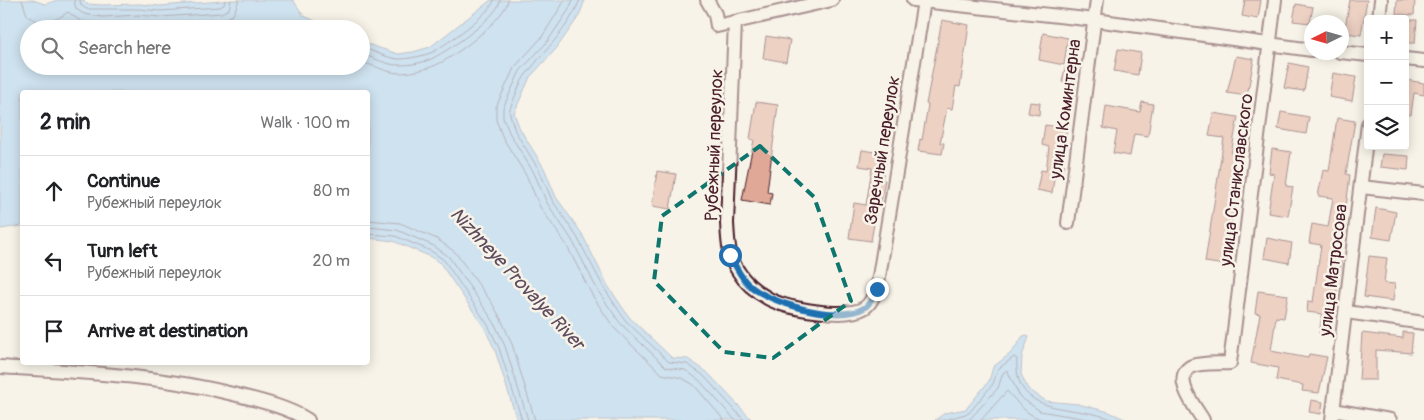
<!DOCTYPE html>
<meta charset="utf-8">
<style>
:root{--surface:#fff;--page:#f6f6f6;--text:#202124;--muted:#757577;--line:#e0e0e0}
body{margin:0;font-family:Pangolin,sans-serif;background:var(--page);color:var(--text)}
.controls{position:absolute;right:15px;top:15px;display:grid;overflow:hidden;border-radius:5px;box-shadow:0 2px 12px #0003}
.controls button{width:45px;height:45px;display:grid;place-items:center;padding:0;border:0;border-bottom:1px solid var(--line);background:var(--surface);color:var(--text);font:25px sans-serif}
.compass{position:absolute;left:1304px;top:15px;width:45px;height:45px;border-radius:50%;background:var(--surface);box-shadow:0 2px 12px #0003;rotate:265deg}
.stop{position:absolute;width:15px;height:15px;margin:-11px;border:4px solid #1f6fb2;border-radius:50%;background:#fff}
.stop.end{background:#1f6fb2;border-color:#fff;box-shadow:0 1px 5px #0008}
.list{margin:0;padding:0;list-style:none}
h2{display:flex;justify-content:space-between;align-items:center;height:65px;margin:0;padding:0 20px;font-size:21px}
h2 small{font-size:16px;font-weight:400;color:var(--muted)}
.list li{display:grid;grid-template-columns:32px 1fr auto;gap:15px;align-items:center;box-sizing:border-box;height:70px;padding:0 20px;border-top:1px solid var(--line)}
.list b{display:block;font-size:19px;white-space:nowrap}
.list p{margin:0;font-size:16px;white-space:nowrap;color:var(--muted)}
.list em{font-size:16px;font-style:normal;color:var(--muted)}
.icon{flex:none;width:28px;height:28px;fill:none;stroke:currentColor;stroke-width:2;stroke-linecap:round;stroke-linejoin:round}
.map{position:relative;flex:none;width:1424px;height:420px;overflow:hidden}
.search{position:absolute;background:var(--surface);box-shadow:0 2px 12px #0003;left:20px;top:20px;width:350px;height:55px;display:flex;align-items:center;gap:12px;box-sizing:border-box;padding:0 18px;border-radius:28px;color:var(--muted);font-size:19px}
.panel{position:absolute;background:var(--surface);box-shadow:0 2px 12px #0003;left:20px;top:90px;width:350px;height:275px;border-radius:5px}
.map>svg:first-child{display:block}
.water{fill:#9ccef9;stroke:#7b88a7}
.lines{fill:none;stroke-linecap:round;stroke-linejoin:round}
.shore{stroke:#6b657d;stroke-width:1}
.building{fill:#dfa897;stroke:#4a1f2b}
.street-casing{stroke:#4a1f2b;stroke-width:16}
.street{stroke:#f7f3e8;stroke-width:12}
.route{stroke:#1f6fb2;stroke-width:6}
.marked{fill:none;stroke:#0f766e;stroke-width:4;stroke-dasharray:10 6;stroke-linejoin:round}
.labels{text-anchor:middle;stroke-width:5;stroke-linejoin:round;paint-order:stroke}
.street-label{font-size:18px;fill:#4a1f2b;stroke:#f7f3e8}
.water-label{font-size:19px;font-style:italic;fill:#5e4b5e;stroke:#f7f3e8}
</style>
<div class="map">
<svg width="1424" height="420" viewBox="0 0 1424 420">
<rect width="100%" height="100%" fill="#f7f3e8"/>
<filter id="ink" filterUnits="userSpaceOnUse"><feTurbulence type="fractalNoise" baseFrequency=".02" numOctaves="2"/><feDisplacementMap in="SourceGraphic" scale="10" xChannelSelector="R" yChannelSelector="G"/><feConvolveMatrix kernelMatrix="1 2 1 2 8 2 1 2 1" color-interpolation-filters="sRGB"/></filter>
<g filter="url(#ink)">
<!-- water -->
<g class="water">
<polygon points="0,0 33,0 45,4 58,0 83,0 87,4 102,5 139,4 160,6 234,0 293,0 304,16 334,29 29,29 29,66 361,66 361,42 398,54 413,52 430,47 491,0 585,0 579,16 556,49 530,77 514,113 520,129 544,168 556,197 582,234 608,286 629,317 672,358 688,359 707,372 752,420 517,420 495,350 484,327 440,263 429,256 393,241 368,238 368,92 22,92 22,226 0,229"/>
<polygon points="1027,335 1029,337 1022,356 1021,374 1028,389 1046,401 1078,404 1109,412 1127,420 935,420 945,413 966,409 989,381 993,367 1011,353 1023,336"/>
</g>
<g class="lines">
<!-- shore -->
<g class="shore">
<path d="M 22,0 L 27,15 C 41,27 55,21 68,12 L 80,21 L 100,24 L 139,22 L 160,25 L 220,21 L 233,15 L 239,0"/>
<polyline points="74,0 76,9 84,14 102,17 139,15 160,17 221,13 229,9 231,0"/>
<polyline points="80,0 81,5 86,9 139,9 160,11 220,7 224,5 225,0"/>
<polyline points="565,0 542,37 514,68 496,107 496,120 503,138 527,177 540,207 566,244 592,295 614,328 662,374 682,378 694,385 724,420"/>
<polyline points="573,0 568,11 547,42 520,71 503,108 503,118 510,134 534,173 547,203 572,240 598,291 620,323 666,367 685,370 699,380 735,420"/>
<path d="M 580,0 C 568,29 547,48 528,72 C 519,82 515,98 509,111 L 515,131 L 539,170 L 552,200 L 577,237 L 604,288 L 625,320 L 669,362 L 687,364 L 703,375 L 744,420"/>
<path d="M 361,47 C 373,51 387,58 398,59 C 409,59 423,56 433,52 C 445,45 493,12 494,0"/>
<path d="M 361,54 C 373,57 386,65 398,65 C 410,65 425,63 435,57 C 450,49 500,16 500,0"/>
<path d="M 361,62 C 373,65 386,72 398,73 C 411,73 424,70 436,65 C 453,58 507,18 508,0"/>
<polyline points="368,220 400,223 437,239 455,252 492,303 501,319 512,344 535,420"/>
<polyline points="368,227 397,230 434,246 449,257 494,322 505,346 528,420"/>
<polyline points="368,234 395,236 431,251 444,260 488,325 499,348 522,420"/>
<path d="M 944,420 L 969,413 L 993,384 L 998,369 L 1014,357 L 1017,359 C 1013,419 1075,403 1114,420"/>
<polyline points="969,420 998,388 1003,373 1007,370 1020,397 1040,411 1093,420"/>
<path d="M 981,420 L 1007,391 C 1018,402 1026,417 1046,420"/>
</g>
</g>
<!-- building -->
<g class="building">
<polygon points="1245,0 1261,0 1258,19 1242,16"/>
<polygon points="1350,0 1367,0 1361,35 1344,33"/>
<polygon points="1397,0 1415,0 1414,15 1396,14"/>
<polygon points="1296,4 1313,7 1310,23 1293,21"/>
<polygon points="942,20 969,25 960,87 956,86 952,109 947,108 940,143 944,143 942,154 918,151 920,139 922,140 928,105 926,104"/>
<polygon points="1405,20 1417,20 1415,43 1405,43"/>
<polygon points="1043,33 1068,38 1064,65 1039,60"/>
<polygon points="766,36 790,40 786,62 763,58"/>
<polygon points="1118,49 1141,53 1138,75 1114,71"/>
<polygon points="1236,56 1254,59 1247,96 1227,93"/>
<polygon points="1289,63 1308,67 1304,91 1284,88"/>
<polygon points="1065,68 1077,70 1075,84 1062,82"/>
<polygon points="1333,73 1356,77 1352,101 1329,97"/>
<polygon points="1405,80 1424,83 1424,95 1414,93 1411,115 1405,114"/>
<polygon points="756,102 778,105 767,192 772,193 770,205 742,200 754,140 750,139"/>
<polygon points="1030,102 1040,103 1039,115 1028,113"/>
<polygon points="1142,102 1153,104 1148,136 1134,134 1130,156 1113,153 1117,131 1103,128 1106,106 1140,112"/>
<polygon points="1281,112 1309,117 1306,134 1278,129"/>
<polygon points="1213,113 1238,117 1231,154 1242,156 1225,265 1205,262 1224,138 1209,136"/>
<polygon points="1337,118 1355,121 1346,174 1350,175 1346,208 1343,223 1339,222 1334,255 1342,257 1330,336 1319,334 1322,314 1307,312 1308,301 1313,302 1321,245 1309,243 1312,224 1328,227 1333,198 1318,196 1323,170 1329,171"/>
<polygon points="1045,125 1067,128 1061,164 1065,165 1060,173 1055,172 1052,193 1037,190 1041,170 1046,171 1049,147 1042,145"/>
<polygon points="1272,149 1291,152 1286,186 1293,187 1288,216 1268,213 1274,174 1269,173"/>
<polygon points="862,150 887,154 882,180 885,180 881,202 878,201 871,241 849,238 854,203 866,205 872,168 859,166"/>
<polygon points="1382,154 1409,156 1408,170 1380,167"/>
<polygon points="657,171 676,174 670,209 652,206"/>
<polygon points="1376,208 1396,212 1391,240 1372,237"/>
<polygon points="1267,238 1292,243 1289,263 1264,258"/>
<polygon points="1369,256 1387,258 1384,283 1395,284 1393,301 1364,297"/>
<polygon points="1258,291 1288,295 1284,318 1276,317 1271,351 1308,358 1309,354 1327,357 1319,393 1302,391 1303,385 1276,380 1278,368 1251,363 1260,314 1255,313"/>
<polygon points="1403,332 1413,333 1411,353 1376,350 1376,380 1359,380 1362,333 1403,338"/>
<polygon points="1311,400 1323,402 1321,414 1309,412"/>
</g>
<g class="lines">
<!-- street casing -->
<g class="street-casing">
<g id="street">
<polyline points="707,0 715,14 717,26 832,0"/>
<polyline points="913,0 1095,20 1312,50"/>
<polyline points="1379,19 1381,0"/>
<path d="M 735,22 L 727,223 C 728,240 728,256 738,271 C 745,283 758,293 769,299 C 788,309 846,319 864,308 C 871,304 873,296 877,289 L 924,1"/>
<polyline points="1340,52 1368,55"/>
<polyline points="1405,59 1424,61"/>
<polyline points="1361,187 1424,194"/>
<polyline points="1068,223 1097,0"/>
<polyline points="1346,312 1424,323"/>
<path d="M 0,367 C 80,372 159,375 237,395 C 261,401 287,407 308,420"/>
<polyline points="1333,410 1390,420"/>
<path d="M 1203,420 C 1196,408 1172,379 1190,367 C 1200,362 1219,364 1230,363 L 1275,0"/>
<polyline points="1332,420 1368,124"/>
</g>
</g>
<!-- street -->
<use href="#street" class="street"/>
</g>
</g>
<g class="lines" filter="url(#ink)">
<!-- route -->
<path class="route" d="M 730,255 C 735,265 739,275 748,284 C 769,304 839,323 864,308 C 871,304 873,296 877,289"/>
</g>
<!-- marked area -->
<path d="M0 0H1424V420H0ZM 760,146 L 814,197 L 851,301 L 773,358 L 724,352 L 654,281 L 662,216 Z" fill="#f7f3e8" fill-opacity=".55" fill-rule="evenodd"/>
<path class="marked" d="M 760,146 L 814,197 L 851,301 L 773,358 L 724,352 L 654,281 L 662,216 Z"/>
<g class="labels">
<!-- street labels -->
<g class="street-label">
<text transform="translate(1065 109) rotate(-82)" y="6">улица Коминтерна</text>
<text transform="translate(714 145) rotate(-88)" y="6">Рубежный переулок</text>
<text transform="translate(882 150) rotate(-81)" y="6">Заречный переулок</text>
<text transform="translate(1236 180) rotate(-83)" y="6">улица Станиславского</text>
<text transform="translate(1333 270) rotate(-83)" y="6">улица Матросова</text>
</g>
<!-- water labels -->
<g class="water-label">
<text transform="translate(518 278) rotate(47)" y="7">Nizhneye Provalye River</text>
</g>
</g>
</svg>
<div class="controls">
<button>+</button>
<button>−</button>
<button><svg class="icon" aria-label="layers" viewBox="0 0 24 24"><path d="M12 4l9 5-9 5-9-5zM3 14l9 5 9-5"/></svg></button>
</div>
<svg class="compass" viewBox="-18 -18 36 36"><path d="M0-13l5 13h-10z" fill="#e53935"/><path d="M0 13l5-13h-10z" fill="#757577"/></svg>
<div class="stop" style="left:730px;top:255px"></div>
<div class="stop end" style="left:877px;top:289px"></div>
<div class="search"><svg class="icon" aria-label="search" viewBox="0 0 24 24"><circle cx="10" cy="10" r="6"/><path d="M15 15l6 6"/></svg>Search here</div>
<section class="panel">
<h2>2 min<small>Walk · 100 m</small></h2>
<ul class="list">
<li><svg class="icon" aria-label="ahead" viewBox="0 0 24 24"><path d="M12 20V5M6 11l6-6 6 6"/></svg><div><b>Continue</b><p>Рубежный переулок</p></div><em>80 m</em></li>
<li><svg class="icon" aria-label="left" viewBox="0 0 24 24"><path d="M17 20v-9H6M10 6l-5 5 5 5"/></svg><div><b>Turn left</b><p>Рубежный переулок</p></div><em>20 m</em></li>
<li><svg class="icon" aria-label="arrive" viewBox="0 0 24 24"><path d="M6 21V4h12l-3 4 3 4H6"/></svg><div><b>Arrive at destination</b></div></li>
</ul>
</section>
</div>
